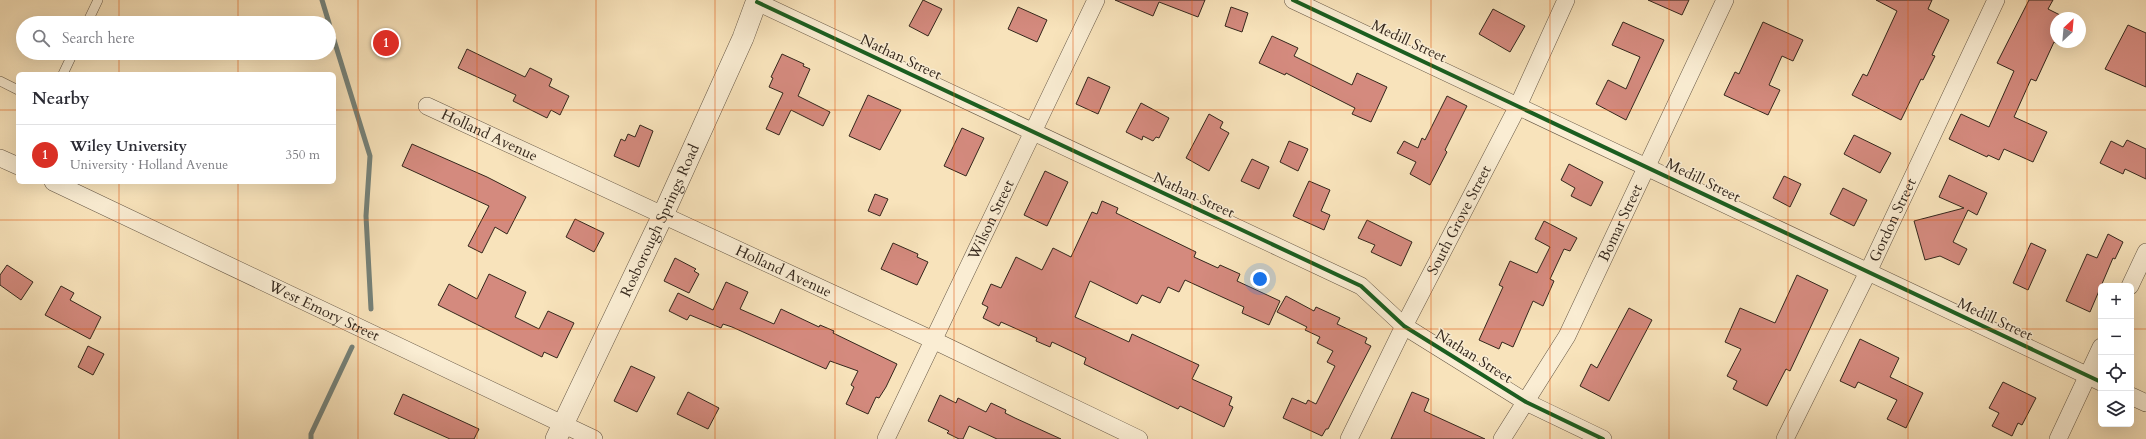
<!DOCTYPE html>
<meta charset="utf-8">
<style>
:root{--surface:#fff;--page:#f2f2f3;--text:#2b2b33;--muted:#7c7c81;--line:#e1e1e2;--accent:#d93025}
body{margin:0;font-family:Cardo,serif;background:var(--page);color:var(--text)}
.controls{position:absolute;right:12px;bottom:12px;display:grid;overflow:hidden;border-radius:6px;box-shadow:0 4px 16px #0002}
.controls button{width:36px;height:36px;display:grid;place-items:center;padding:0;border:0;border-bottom:1px solid var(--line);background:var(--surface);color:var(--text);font:20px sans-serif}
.compass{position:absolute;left:2050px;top:12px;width:36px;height:36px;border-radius:50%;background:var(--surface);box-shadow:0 4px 16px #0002;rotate:26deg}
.you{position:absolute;left:1260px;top:279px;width:14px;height:14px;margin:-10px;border:3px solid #fff;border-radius:50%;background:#1a73e8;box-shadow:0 0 0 6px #1a73e833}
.badge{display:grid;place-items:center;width:26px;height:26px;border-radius:50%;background:var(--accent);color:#fff;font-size:13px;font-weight:700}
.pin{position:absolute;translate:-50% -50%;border:2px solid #fff;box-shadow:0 1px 4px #0006}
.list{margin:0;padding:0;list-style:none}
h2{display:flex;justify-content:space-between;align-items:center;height:52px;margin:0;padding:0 16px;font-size:17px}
h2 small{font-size:13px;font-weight:400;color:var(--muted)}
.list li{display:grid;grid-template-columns:26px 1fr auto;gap:12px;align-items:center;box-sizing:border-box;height:60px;padding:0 16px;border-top:1px solid var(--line)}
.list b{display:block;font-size:15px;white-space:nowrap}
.list p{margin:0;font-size:13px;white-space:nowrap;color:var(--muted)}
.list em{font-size:13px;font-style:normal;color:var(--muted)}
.icon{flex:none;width:22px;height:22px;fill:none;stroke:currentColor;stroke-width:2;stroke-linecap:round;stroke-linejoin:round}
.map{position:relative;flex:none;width:2146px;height:439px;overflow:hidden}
.search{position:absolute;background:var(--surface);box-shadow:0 4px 16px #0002;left:16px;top:16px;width:320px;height:44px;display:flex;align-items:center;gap:10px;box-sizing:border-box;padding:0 14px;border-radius:22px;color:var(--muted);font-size:15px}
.panel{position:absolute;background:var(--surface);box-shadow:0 4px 16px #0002;left:16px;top:72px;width:320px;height:112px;border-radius:6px}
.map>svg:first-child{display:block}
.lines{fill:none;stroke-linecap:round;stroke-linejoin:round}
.stream{stroke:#748179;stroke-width:5}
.building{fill:#d48a7e;stroke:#34271c}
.service-casing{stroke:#655644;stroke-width:10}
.minor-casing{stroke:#655644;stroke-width:18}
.tertiary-casing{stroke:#655644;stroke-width:22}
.service{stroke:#faedd3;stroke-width:9}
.minor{stroke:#faedd3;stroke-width:17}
.tertiary{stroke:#faedd3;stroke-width:21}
.cycleway-casing{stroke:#faedd3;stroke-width:6}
.cycleway{stroke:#1b5e20;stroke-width:4}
.grid{fill:none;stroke:#df560d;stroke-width:1;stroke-opacity:0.55}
.labels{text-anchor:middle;stroke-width:3;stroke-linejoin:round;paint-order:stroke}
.street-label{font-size:15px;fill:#34271c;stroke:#faedd3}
</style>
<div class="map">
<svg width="2146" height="439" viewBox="0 0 2146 439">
<rect width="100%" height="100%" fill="#f8e3bb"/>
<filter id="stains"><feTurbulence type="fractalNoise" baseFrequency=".005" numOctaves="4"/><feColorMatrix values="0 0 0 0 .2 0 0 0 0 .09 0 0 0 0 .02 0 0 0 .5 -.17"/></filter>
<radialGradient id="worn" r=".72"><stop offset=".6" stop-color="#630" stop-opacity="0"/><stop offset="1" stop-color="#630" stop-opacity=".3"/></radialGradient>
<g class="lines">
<!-- stream -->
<g class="stream">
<polyline points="322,0 329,23"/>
<polyline points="329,24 370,156 366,216 371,309"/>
<polyline points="311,439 311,434 352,347"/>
</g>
</g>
<!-- building -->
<g class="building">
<polygon points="923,0 942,9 928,36 909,26"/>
<polygon points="1115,0 1205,0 1198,17 1159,2 1153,16"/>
<polygon points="1648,0 1689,0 1682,15"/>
<polygon points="1876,0 1932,0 1928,9 1949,20 1932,55 1935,56 1923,80 1921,79 1901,120 1852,95 1863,74 1867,76 1897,11"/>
<polygon points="2029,0 2053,0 2048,9 2066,18 2056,18 2056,42 2062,42 2060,45 2054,42 2036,81 2031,79 2014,117 2047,132 2033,162 2004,149 1999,160 1988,155 1987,157 1949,139 1961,114 1989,127 2014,71 1997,63"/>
<polygon points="1018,7 1047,20 1037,42 1008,29"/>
<polygon points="1231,7 1248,13 1242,32 1225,26"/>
<polygon points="1493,9 1525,26 1510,52 1479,34"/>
<polygon points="1623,22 1664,40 1626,120 1596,104 1608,80 1626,89 1640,57 1612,45"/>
<polygon points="1763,22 1803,40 1793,61 1782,56 1769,85 1780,90 1768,115 1724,95 1735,72 1739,74"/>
<polygon points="2128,25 2146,33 2146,87 2105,69"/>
<polygon points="1272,36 1298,48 1294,56 1352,85 1357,73 1387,87 1371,122 1352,114 1355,108 1286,73 1285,75 1259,63"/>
<polygon points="467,49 525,77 530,68 552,79 549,86 569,96 560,115 551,110 547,118 513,101 516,95 458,68"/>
<polygon points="782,54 804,64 803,66 810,69 798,96 830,112 823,126 791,110 779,135 766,129 783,93 769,87 773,78 771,77"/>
<polygon points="1088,77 1110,87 1098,114 1076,104"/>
<polygon points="868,95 901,110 880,150 849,136"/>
<polygon points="1447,96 1467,106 1445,150 1447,152 1430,185 1410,174 1416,162 1397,153 1404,141 1418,148 1422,138 1425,140"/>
<polygon points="1141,103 1169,118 1159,138 1156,137 1153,141 1143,136 1142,140 1126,132"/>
<polygon points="1209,114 1223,122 1220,128 1229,133 1209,171 1186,158"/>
<polygon points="640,125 653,131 639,167 614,156 621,139 625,141 628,134 635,137"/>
<polygon points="962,128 984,138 966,176 944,166"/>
<polygon points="1854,135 1891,153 1880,173 1844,154"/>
<polygon points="2127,140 2146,149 2146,179 2125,169 2123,174 2100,163 2111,141 2123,147"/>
<polygon points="1289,141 1308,149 1298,171 1280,162"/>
<polygon points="412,144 487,177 526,197 507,234 495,227 482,253 468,246 489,206 402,166"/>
<polygon points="1252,159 1269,167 1259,189 1241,181"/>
<polygon points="1569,164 1603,182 1591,206 1571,196 1575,188 1561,180"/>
<polygon points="1045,171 1068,182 1047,226 1024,215"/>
<polygon points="1949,175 1987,193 1977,215 1968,210 1953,242 1967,249 1959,265 1940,256 1925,260 1914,221 1964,208 1939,197"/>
<polygon points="1784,176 1801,184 1790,207 1773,198"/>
<polygon points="1309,181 1330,190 1321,211 1330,215 1324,230 1293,216"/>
<polygon points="1843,188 1867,200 1854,226 1830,214"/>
<polygon points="875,194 888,199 880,216 868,211"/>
<polygon points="1102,201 1118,208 1116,213 1196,252 1194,257 1218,268 1220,265 1240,274 1237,281 1280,301 1269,325 1242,313 1244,307 1185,280 1179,292 1168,287 1160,303 1142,295 1137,304 1090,281 1075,317 1129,342 1132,334 1199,365 1192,379 1232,397 1229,405 1233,407 1224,427 1180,406 1178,409 1084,364 1086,358 1052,342 1050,347 1036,341 1037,338 1001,322 999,326 983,318 988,307 982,304 991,284 1001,288 1016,257 1042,270 1053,248 1071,257 1092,212 1097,214"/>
<polygon points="575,219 604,233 594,252 566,237"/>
<polygon points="1367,220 1412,242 1401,266 1371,252 1375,245 1358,238"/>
<polygon points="1544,221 1577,238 1570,251 1564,249 1550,279 1554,281 1543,306 1533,301 1513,347 1502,342 1499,349 1479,340 1503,287 1499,285 1510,261 1537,273 1550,247 1535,239"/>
<polygon points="2108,234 2123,242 2115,259 2113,258 2090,312 2066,301 2087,254 2097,258"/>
<polygon points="893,243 918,254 917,257 928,262 917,285 881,269"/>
<polygon points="2031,243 2046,250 2028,290 2013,283"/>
<polygon points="675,258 696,269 694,271 699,274 689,293 664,281"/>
<polygon points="7,265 33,282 21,300 0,285 0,275"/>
<polygon points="489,274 526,292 515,317 539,329 548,311 574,323 557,358 544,352 542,357 438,305 449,284 477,299"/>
<polygon points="1797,275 1828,290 1790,371 1786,369 1767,406 1733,389 1737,381 1727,376 1741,349 1725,342 1740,308 1775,323"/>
<polygon points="726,282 748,292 740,309 774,324 781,309 819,327 820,325 834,331 833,333 897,364 886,387 879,398 876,397 868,414 846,404 854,387 851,385 858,371 830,361 826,369 732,327 723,324 721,328 690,315 687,320 669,311 678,293 713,310"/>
<polygon points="61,286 74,293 70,300 101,317 90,339 45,315"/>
<polygon points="1286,296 1314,311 1316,307 1340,318 1337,324 1367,338 1365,343 1371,346 1328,429 1326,429 1322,436 1283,418 1292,398 1306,404 1308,400 1316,404 1335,366 1327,362 1333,351 1317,343 1320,337 1305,330 1307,327 1277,312"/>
<polygon points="1629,308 1652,320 1609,401 1580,386 1591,364 1597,368"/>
<polygon points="1860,339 1899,358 1890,377 1923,393 1906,428 1887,419 1897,400 1858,382 1855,388 1840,381"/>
<polygon points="88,346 104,354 93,375 78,367"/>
<polygon points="631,366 655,377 637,412 614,401"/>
<polygon points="2003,382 2036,398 2022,425 2018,423 2012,436 1992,426 1999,413 1989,408"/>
<polygon points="688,392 719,408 708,429 677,414"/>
<polygon points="1412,392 1429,399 1424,411 1485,439 1391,439"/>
<polygon points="403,394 479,429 474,439 450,439 394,414"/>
<polygon points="940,395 956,403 958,398 986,412 991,403 1006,410 1005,413 1015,418 1061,439 997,439 969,426 963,439 959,439 947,433 949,431 928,421"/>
</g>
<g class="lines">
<!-- service casing -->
<g class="service-casing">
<g id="service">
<polyline points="87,23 98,0"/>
<polyline points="63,74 73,53"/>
<polyline points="0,81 18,90"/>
</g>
</g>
<!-- minor casing -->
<g class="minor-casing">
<g id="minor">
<polyline points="1293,0 2101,382"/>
<polyline points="757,2 1361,286 1404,326 1526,402 1603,439"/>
<path id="s1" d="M 427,106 L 933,340 L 1139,439"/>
<polyline points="0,158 18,166"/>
<path id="s2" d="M 53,182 L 594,439"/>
<polyline points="2130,286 2146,252"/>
<polyline points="2131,396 2146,403"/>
<path id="s3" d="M 886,439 L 1096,0"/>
<path id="s4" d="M 1349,439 L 1404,326 L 1518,106 L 1566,0"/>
<path id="s5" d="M 1502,439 L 1567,336 L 1725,0"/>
<path id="s6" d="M 1785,439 L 1868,272 L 1996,0"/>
<polyline points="2058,439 2101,347"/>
</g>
</g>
<!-- tertiary casing -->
<g class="tertiary-casing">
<g id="tertiary">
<path id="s7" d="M 556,439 L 663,215 L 743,38 L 757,0"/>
</g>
</g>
<!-- service -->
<use href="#service" class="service"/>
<!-- minor -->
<use href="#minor" class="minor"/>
<!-- tertiary -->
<use href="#tertiary" class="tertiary"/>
<!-- cycleway casing -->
<g class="cycleway-casing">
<g id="cycleway">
<polyline points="1293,0 2101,382"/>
<polyline points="757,2 1361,286 1404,326 1526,402 1603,439"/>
</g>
</g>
<!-- cycleway -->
<use href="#cycleway" class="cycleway"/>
</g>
<!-- grid -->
<path class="grid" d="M 119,0 L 119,23M 238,0 L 238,23M 358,0 L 358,439M 477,0 L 477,439M 596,0 L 596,439M 715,0 L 715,439M 835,0 L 835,439M 954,0 L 954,439M 1073,0 L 1073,439M 1192,0 L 1192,439M 1311,0 L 1311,439M 1431,0 L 1431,439M 1550,0 L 1550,439M 1669,0 L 1669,439M 1788,0 L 1788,439M 1908,0 L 1908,439M 2027,0 L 2027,439M 119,53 L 119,74M 238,53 L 238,74M 0,110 L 18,110M 334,110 L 2146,110M 119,182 L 119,439M 238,182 L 238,439M 0,220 L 2146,220M 0,329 L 2101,329M 2131,329 L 2146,329"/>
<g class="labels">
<!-- street labels -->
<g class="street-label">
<text transform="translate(1409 41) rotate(25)" y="5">Medill Street</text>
<text transform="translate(901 57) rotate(25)" y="5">Nathan Street</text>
<text dy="5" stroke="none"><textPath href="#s1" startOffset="69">Holland Avenue</textPath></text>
<text transform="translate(1703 180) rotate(26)" y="5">Medill Street</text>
<text transform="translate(1194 195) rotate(25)" y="5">Nathan Street</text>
<text dy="5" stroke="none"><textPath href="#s3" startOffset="243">Wilson Street</textPath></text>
<text dy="5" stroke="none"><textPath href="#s4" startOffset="245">South Grove Street</textPath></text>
<text dy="5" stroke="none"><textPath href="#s6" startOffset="244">Gordon Street</textPath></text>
<text dy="5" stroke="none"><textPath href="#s7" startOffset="242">Rosborough Springs Road</textPath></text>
<text dy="5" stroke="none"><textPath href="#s5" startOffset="247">Bomar Street</textPath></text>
<text dy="5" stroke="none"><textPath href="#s1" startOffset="393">Holland Avenue</textPath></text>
<text dy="5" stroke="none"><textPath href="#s2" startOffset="300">West Emory Street</textPath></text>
<text transform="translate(1995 319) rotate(25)" y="5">Medill Street</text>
<text transform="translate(1474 356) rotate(32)" y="5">Nathan Street</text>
</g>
</g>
<rect width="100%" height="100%" filter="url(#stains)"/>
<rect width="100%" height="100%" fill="url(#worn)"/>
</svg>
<div class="controls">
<button>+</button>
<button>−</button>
<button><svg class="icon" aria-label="locate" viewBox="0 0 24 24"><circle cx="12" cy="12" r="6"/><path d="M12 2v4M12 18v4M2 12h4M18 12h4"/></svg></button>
<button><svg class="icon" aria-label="layers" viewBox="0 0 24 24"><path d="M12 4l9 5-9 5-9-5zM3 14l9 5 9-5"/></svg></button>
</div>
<svg class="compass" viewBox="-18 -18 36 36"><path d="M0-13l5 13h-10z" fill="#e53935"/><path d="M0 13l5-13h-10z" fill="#7c7c81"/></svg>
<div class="you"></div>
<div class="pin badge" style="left:386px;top:43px">1</div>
<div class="search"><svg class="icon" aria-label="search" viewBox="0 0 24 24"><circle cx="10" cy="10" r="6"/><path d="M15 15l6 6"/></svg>Search here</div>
<section class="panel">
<h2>Nearby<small></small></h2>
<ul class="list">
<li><span class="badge">1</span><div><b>Wiley University</b><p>University · Holland Avenue</p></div><em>350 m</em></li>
</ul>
</section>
</div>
